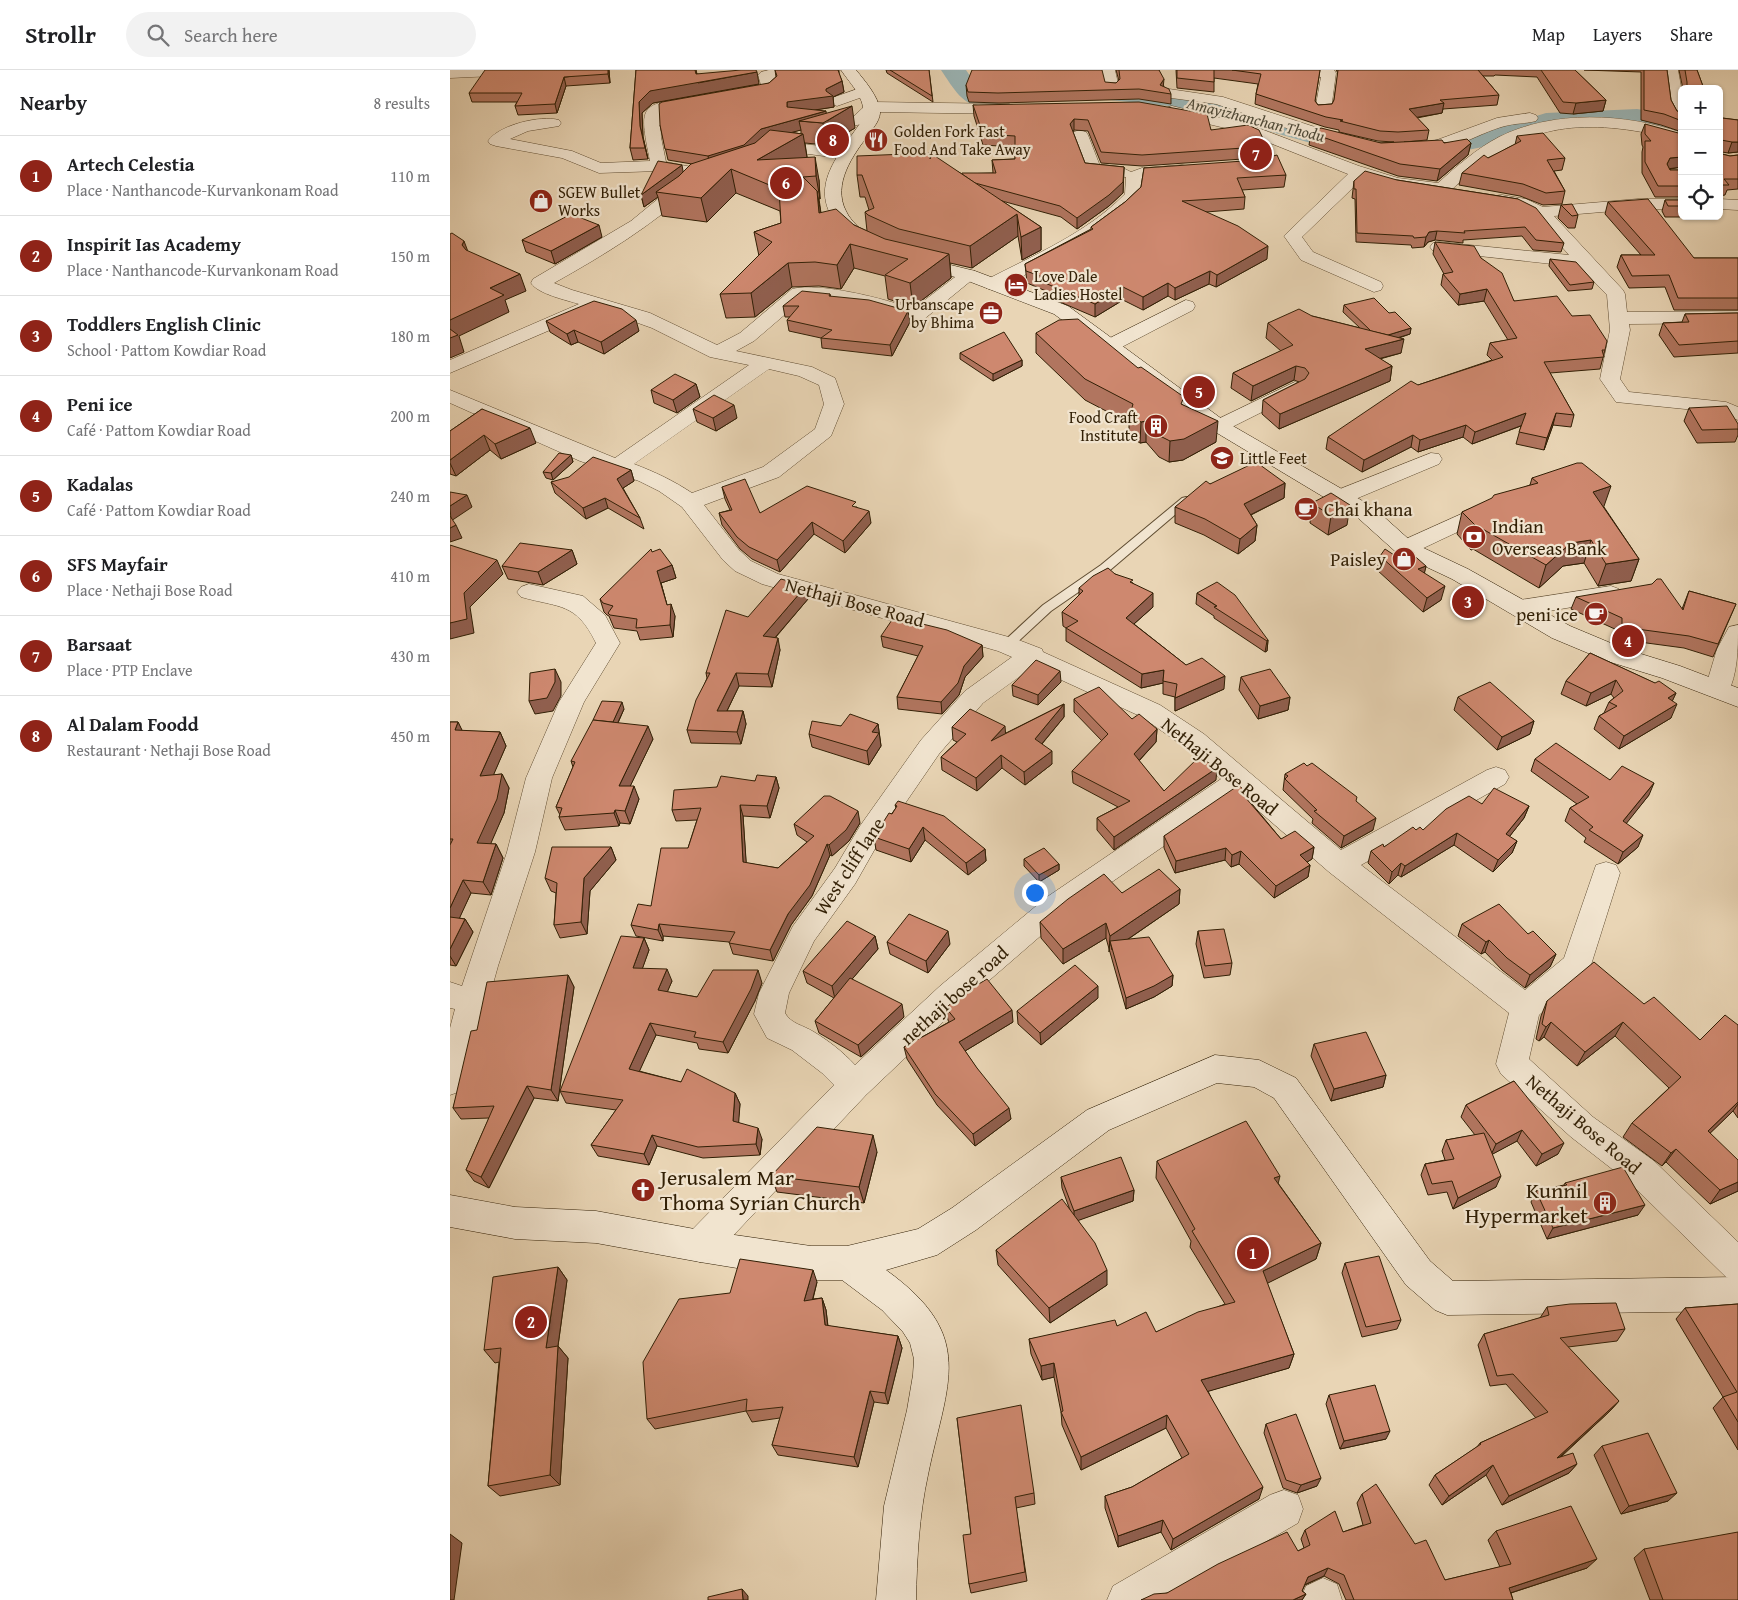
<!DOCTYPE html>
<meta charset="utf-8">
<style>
:root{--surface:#fff;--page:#f2f2f2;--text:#202124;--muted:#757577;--line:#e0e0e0;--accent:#8f2418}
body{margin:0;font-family:"Gentium Book Plus",serif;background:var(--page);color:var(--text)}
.controls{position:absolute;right:15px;top:15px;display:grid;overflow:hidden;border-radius:8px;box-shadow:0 1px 4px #0004}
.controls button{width:45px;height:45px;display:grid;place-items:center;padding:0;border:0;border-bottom:1px solid var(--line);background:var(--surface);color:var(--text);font:25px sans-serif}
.you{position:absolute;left:584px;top:822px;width:18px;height:18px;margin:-12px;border:4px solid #fff;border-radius:50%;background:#1a73e8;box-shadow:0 0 0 8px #1a73e833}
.badge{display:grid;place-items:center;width:32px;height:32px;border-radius:50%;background:var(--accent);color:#fff;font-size:16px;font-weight:700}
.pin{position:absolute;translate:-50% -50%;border:2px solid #fff;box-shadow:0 1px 5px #0006}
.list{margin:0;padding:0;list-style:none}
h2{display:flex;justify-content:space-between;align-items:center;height:65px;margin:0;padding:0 20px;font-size:21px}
h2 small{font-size:16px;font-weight:400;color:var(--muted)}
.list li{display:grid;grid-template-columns:32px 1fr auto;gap:15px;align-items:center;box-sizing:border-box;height:80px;padding:0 20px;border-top:1px solid var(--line)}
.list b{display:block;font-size:19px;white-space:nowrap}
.list p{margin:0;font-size:16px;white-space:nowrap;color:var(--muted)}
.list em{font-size:16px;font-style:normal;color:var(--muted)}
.icon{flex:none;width:28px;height:28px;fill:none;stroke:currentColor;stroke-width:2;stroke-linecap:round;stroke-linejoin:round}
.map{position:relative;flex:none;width:1288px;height:1530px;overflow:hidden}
header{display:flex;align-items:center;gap:30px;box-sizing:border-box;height:70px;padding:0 25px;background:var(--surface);border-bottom:1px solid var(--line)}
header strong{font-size:24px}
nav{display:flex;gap:28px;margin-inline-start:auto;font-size:18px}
.search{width:350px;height:45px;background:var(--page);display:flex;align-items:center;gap:12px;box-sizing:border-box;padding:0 18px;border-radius:28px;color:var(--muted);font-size:19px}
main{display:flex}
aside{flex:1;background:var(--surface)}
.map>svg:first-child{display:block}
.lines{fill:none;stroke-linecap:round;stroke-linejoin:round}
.river{fill:#9bb6b7;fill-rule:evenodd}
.lane-casing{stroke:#5f4c31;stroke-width:2}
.street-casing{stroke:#5f4c31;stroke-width:1}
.secondary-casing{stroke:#311f05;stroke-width:1}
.lane{fill:#f1e4cf;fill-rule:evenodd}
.street{fill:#f1e4cf;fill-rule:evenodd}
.secondary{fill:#f1e4cf;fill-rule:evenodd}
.wall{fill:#b1755f;stroke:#311f05;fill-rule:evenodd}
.shaded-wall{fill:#905f4e;stroke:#311f05}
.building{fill:#ce886f;stroke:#311f05}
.labels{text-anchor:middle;stroke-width:4.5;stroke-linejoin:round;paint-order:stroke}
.far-water-label{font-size:16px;font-style:italic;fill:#514c3a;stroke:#f1e4cf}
.far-poi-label{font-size:16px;fill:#311f05;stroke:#f1e4cf;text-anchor:start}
.poi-label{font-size:19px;fill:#311f05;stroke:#f1e4cf;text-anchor:start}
.street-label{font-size:19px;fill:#311f05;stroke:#f1e4cf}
.near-poi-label{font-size:22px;fill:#311f05;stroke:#f1e4cf;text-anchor:start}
</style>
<header>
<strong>Strollr</strong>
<div class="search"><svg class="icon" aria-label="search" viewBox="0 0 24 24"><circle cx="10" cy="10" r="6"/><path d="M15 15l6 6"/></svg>Search here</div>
<nav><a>Map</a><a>Layers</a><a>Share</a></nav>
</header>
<main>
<aside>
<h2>Nearby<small>8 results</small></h2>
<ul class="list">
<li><span class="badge">1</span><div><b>Artech Celestia</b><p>Place · Nanthancode-Kurvankonam Road</p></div><em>110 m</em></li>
<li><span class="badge">2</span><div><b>Inspirit Ias Academy</b><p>Place · Nanthancode-Kurvankonam Road</p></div><em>150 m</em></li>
<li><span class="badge">3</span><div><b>Toddlers English Clinic</b><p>School · Pattom Kowdiar Road</p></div><em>180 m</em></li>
<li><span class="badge">4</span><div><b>Peni ice</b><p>Café · Pattom Kowdiar Road</p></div><em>200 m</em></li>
<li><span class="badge">5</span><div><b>Kadalas</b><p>Café · Pattom Kowdiar Road</p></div><em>240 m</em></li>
<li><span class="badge">6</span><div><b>SFS Mayfair</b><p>Place · Nethaji Bose Road</p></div><em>410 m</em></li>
<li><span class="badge">7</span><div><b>Barsaat</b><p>Place · PTP Enclave</p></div><em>430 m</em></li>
<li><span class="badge">8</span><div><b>Al Dalam Foodd</b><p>Restaurant · Nethaji Bose Road</p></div><em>450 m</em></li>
</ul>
</aside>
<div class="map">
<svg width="1288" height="1530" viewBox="0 0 1288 1530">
<rect width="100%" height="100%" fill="#e9d5b5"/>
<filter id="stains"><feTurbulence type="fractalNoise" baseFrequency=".004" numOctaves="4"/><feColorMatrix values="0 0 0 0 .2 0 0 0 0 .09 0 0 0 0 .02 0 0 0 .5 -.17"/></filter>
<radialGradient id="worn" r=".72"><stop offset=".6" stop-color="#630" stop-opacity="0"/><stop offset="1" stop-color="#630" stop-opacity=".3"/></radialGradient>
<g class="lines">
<!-- river -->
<g class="river">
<path d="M 491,0 L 516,0 L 529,19 L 547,25 L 551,30 L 547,35 C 516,43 506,22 491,0 Z"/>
<polygon points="659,16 719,20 747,25 934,75 993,69 1047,58 1096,43 1187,39 1232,46 1232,62 1187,55 1099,59 1062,71 993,85 934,91 900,84 744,40 719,36 650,29 646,24 650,19"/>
</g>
<!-- lane casing -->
<g class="lane-casing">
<polygon id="lane" points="736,427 740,428 741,430 740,432 659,501 601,541 561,578 553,578 551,575 553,572 593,535 651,495 732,428"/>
</g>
<!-- street casing -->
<g class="street-casing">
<g id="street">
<polygon points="0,0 93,0 91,3 86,4 0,8"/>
<polygon points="319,0 355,0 353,3 324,8 327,16 321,22 287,30 282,28 279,25 282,22 311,15 308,5 311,2"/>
<polygon points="651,0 665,0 669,18 666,21 656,21"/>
<polygon points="848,0 884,0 886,3 881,40 879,43 867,43 865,40 871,7 850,5"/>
<path d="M 1214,0 L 1228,0 L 1232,22 L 1232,53 L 1225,51 C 1216,37 1216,16 1214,0 Z"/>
<polygon points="413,17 418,19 421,22 418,25 387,36 382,34 379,31 382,28"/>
<polygon points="719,19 773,27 871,59 905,68 907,71 905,74 899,76 860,66 766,34 714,27 711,24 714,21"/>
<path d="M 247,26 L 252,28 L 255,31 L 252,34 L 214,41 L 210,44 L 211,67 L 216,92 L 247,98 L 249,102 L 247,106 L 241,107 L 209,101 L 149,103 L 112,88 L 46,76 L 40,74 L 38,71 C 49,55 90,45 109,50 L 111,53 L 109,56 L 78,61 L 60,69 L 122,81 L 151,93 L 200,91 C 188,32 190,35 247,26 Z"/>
<polygon points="422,32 559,34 565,36 567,39 565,42 559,44 426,42 415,53 369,65 363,63 361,60 363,57 403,47 417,34"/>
<path d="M 722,36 L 803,56 L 909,96 L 948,108 L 988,113 C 1007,96 1026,79 1049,67 C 1103,40 1175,43 1232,63 L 1232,74 C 1218,70 1205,65 1192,62 C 1107,47 1059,65 998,123 L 992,124 L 946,118 L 913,108 L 852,167 L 863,182 L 931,212 L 933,216 L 931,220 L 924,222 L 851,190 L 834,166 L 898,104 L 792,62 L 716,44 L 714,41 L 716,38 Z"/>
<path d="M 1080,43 L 1086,45 L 1088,48 L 1086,51 C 1075,54 1065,53 1055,56 C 1027,63 991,89 962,81 L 960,78 L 962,75 L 987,70 L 1047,48 Z"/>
<path d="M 630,60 L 636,62 L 638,65 L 650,96 L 673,98 L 681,102 L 692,98 L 732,95 L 738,96 L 740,100 L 738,104 L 732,105 L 692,109 L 691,125 L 689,129 C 651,169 598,192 550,218 L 543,220 L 536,218 L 534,214 L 536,210 C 584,185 637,163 675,124 L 676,107 L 637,104 L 622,65 L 624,62 Z"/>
<polygon points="320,70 396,79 402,81 404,84 402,87 396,89 314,78 312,75 314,72"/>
<path d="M 238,108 L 244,109 L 246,113 L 244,117 C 202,156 154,185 104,213 L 122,220 L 200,243 L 267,275 L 290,263 L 342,219 C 370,212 436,229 463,239 L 513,201 L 519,200 L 525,201 L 528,205 L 473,250 C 460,253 448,245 435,242 C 408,235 381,231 353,229 L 304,271 L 286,281 L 362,297 L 385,308 L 394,334 L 381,366 L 329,407 L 254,435 L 289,480 L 301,491 L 328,504 L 566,569 L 592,579 L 593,582 L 710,635 L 754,664 L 891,780 L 1037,700 L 1046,697 L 1055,700 L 1059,707 L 1055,714 L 911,795 L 1075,920 L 1114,888 L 1146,795 L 1156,792 L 1166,795 L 1170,803 L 1141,895 L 1136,904 L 1089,945 L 1079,989 L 1143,1047 L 1204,1091 L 1288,1172 L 1288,1212 L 1276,1207 L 1180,1113 L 1121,1067 L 1051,1004 L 1046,994 L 1059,943 L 879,802 L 789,724 L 617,843 L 512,934 L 416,1025 L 262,1188 L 250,1192 L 238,1188 L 233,1176 L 238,1164 L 384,1015 L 372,1003 L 342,980 L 317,968 L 304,944 L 309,923 L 343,856 L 385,798 L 410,756 L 471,670 L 515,621 L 562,587 L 548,581 L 312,514 L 285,501 L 273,490 L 232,437 L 209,421 L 189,411 L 130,391 L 0,333 L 0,320 L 165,388 L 299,295 L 260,287 L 202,258 L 149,239 L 0,303 L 0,290 L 129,234 C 116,230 88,224 81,213 L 83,209 L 181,151 L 232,109 ZM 319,299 L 349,306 L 369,315 L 374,334 L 365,359 L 313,397 L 242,423 C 224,411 205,402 184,394 ZM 583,597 L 692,647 L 736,678 L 771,709 L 597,827 L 490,916 L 405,995 C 393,982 379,971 364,962 C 353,955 341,954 335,943 L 339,923 L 364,871 L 405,814 L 430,770 L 489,684 L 533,633 Z"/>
<polygon points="1052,125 1076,129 1093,137 1188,129 1232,129 1232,139 1188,139 1104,146 1173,220 1175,224 1177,242 1288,241 1288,253 1179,254 1180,260 1170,309 1179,322 1276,332 1288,337 1288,350 1265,342 1166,332 1150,309 1160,260 1157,225 1130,197 983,181 980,177 983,173 989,172 1119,185 1085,146 1066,137 1046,134 1043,130 1046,126"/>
<polygon points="1269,129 1288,130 1288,140 1269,139"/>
<polygon points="736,230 743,232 745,236 743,240 668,279 661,281 654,279 651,275 654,271"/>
<polygon points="845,312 852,314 855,318 852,322 776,360 769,362 762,360 759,356 762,352"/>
<polygon points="981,383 989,384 992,389 989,394 896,433 888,435 880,433 877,428 880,423"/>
<polygon points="1027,437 1035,439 1038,444 1035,449 963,483 955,485 947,483 944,478 947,473"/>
<path d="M 79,514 L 133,526 L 155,545 L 170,573 L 134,632 L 102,708 L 85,782 L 48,896 L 16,1011 L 11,1021 L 0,1025 L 0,958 L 5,939 L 0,938 L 0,912 L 12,916 L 57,782 L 76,708 L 109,632 L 146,573 C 126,532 110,538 71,527 L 67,522 L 71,517 Z"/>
<polygon points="1161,516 1169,519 1173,524 1169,529 1070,546 1062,544 1058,538 1062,532 1070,530"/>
<path d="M 1288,555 C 1288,579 1288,604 1277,625 L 1268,628 L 1259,625 L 1255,619 L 1267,579 L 1279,557 Z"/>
<polygon points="834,1420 848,1425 853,1439 848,1453 715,1530 657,1530 663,1516 820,1425"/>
<polygon points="873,1508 887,1514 892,1530 850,1530 856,1516"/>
</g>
</g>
<!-- secondary casing -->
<g class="secondary-casing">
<g id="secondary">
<path d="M 391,0 L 406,0 C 415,11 428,26 430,40 C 431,49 424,57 419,64 C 403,85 382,114 396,141 C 401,152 411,158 418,168 L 415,172 C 404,175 400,169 393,161 C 354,121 387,87 411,52 C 420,32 401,15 391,0 Z"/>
<polygon points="464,186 525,201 618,236 776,352 923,437 963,473 1018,499 1120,556 1175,579 1230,596 1288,618 1288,637 1212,608 1157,591 1102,568 1002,509 947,483 907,447 762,360 604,244 513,209 458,195 455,191 458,187"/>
<path d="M 765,985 L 809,990 L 846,1008 L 980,1191 L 1003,1211 L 1288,1207 L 1288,1241 L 997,1245 L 985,1240 L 956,1215 L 824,1028 L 804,1017 L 767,1013 L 659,1060 L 526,1160 L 487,1185 L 436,1200 C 528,1266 497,1312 478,1405 C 469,1446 467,1488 466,1530 L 426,1530 L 434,1436 L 457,1340 L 463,1305 L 464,1289 L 460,1273 L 453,1262 L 432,1240 L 392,1210 L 361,1210 L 250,1192 L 146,1173 L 65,1169 L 0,1157 L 0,1125 L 65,1137 L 146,1141 L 250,1160 L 361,1176 L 397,1176 L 468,1159 L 502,1138 L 637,1040 Z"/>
</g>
</g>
<!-- lane -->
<use href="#lane" class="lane"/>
<!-- street -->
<use href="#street" class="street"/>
<!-- secondary -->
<use href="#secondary" class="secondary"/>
</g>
<!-- wall -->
<g class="wall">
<polygon points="159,0 160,13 116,16 107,43 68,45 65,36 67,32 22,32 19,23"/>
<polygon points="186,0 246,0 247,4 309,14 203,33 192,43 193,67 198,89 183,90 180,78"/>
<path d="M 325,0 L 389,0 L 389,4 L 392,11 L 394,22 L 383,27 L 384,37 L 364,40 L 376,43 L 405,58 L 376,75 L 355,73 L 357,87 L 355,87 L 369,110 L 370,129 L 369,129 L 371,143 L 404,155 L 417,161 L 415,142 L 419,140 L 415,127 L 410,127 L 407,105 L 481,83 L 481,87 L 512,104 L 543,103 L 542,90 L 565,89 L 565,77 L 533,75 L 524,46 L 523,35 L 761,60 L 816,75 L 815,86 L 807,88 L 692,96 L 651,93 L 638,61 L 624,60 L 623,62 L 635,93 L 674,97 L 673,123 L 659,136 L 627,159 L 611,147 L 552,131 L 591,157 L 591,180 L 572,190 L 568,166 L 522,198 L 500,193 L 501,208 L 463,237 L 438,229 L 435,206 L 404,198 L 391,219 L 369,216 L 342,217 L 305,247 L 276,248 L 270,224 L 309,186 L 304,162 L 331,153 L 330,141 L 286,123 L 257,152 L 212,146 L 208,127 L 194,137 L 191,125 L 233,102 L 242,94 L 218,90 L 210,55 L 319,13 L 326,7 ZM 351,60 L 351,64 L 341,62 Z"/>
<polygon points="436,0 479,0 483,32 437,3"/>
<polygon points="666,0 709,0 714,17 721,24 721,34 689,29 549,33 519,32 517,26 516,15 666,13 669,11"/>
<polygon points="726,0 870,0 865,31 868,35 882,34 884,30 888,3 886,0 1125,0 1156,30 1153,41 1123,44 1110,43 1087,7 1045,5 1044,6 1033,6 1049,25 1047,35 993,39 992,43 967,48 979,60 977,70 954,72 1021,73 1018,85 987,111 948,106 859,75 861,63 931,73 944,72 928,71 889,62 889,60 875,57 805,34 806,24 808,14 764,8 764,22 727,18"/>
<polygon points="1134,0 1217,0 1221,30 1227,41 1232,43 1232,62 1211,55 1191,50 1191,2"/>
<polygon points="1229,0 1247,0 1254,19 1233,19"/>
<polygon points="1269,45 1272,48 1288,50 1288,82 1278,83 1272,82 1272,84 1280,86 1288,85 1288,119 1277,120 1275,125 1269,126"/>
<polygon points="1195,54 1232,97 1220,99 1220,100 1232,100 1232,127 1205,127 1192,103 1192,82 1193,77 1192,75 1191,64"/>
<polygon points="1067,66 1115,88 1112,100 1104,101 1115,121 1112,134 1093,135 1070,126 1009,115 1012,103 1038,88 1065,75"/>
<polygon points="694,98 836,105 834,117 792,120 795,127 794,139 756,142 817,189 766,217 759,214 725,230 718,226 693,240 673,230 645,247 596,226 596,221 577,213 575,194 641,159 641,157 675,132 691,117"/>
<polygon points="947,110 1068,129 1114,173 1111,182 1083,180 1072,166 1013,170 1013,173 985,170 978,172 974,177 962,178 961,175 906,172 905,129 902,128 904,111"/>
<polygon points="1215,130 1232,130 1232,146 1250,146 1249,147 1215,147 1212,141"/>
<polygon points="1158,132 1244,188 1288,188 1288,240 1224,240 1215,217 1179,218 1167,197 1171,185 1191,185 1155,144"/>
<polygon points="1111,135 1128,145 1125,158 1118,158 1108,148"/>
<polygon points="152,167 105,194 76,182 72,170"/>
<polygon points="985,172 1031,188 1064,231 1122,246 1155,280 1150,299 1100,303 1124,345 1121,357 1103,355 1094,380 1066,374 1071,356 1022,374 1013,367 968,382 961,377 912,402 876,379 878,367 968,315 1042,290 1037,285 1040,273 1058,270 1034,231 1008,235 991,215 993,204 994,204 983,184"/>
<polygon points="1100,189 1144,212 1142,219 1118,221 1099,196"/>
<polygon points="380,224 381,227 460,252 442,286 372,278 371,268 339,261 337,250 340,247 335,247 333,236"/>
<polygon points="894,235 939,243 961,258 960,264 949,268 951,283 930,289 942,296 940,311 829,359 812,344 813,330 849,312 844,310 801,331 781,318 783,303 831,281 816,268 818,253 862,246 910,258 893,242"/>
<polygon points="1288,243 1288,283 1224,287 1209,265 1213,253 1232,252 1235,244"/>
<polygon points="96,251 189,261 154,284 128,272 121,275 100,262"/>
<polygon points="586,263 733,335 766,372 733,390 719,392 709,387 696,372 690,373 679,366 679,353 635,330 586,283"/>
<polygon points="510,283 572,290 572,296 543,311 510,289"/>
<polygon points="246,314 250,327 227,343 204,333 201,320"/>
<polygon points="1239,338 1288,359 1288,365 1285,372 1247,373 1234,351"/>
<polygon points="32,339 86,373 51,389 40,380 6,406 0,404 0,361"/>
<polygon points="243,339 287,348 266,361 247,352"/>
<polygon points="121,385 123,392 103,410 96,408 93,402"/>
<polygon points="181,400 184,411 173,418 190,448 194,459 158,438 136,449 105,423 101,412"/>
<polygon points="1082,408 1154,437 1189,489 1181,511 1148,516 1134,493 1113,496 1089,518 1023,479 1021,480 1007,464 1012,442 1080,415"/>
<polygon points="835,413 834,428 801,445 807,455 805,471 788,484 754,465 725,453 725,437 760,414"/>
<polygon points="272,417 310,443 407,437 421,453 395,483 364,464 330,502 302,489 290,479 272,455 269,443 280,440 275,429"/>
<polygon points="862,433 897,455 878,465 860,453"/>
<polygon points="122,480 127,494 93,515 58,509 52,496"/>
<polygon points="202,482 222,495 226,508 211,513 217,535 225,546 223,567 190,570 187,561 164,558 159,546 157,545 154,542 150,529"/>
<polygon points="930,486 947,487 976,496 974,503 991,530 973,542 927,500"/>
<polygon points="665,504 683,513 703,537 684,554 736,595 774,619 725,641 725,627 713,624 713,613 691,618 616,571 616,558 613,556 612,542 629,526 629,518"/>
<polygon points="356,516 358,529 326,567 330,580 322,617 289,616 277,641 293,641 296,654 291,674 241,673 237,660 257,608 256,603 298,547"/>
<polygon points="1239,521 1286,534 1263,587 1234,578 1167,569 1167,560 1121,539 1126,527 1232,539"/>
<polygon points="747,523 818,570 817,581 815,582 764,548 764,546 746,534"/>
<polygon points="431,566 532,575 533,587 515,607 509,625 492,644 448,639 447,627 468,586 433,577"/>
<polygon points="1140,583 1226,623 1222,631 1221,648 1169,679 1144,659 1149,646 1154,643 1159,632 1164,628 1161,624 1136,636 1111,624 1116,611"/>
<polygon points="791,607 840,627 838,640 808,649 789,620"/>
<polygon points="611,612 588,635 563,626 562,615"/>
<polygon points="1008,627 1084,651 1080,664 1047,680 1004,640"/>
<polygon points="624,629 682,649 707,659 706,672 689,691 714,721 766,710 664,780 647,760 647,748 668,737 623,713 622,701 652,671 624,642"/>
<polygon points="614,634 614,647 592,674 602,694 575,715 552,698 527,721 492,700 491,687 507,672 503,670 502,657 556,663"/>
<polygon points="174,639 168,653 203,669 180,716 189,729 180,754 170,753 169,756 115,760 109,747 110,745 106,737 123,697 121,691"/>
<polygon points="0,652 8,652 12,661 50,662 56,676 43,705 52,704 59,718 54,743 40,774 46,774 53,788 41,825 21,823 9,848 15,849 23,862 6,896 0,895"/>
<polygon points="428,654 431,676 419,695 362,677 359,664 391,656"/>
<polygon points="1085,689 1160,710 1199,725 1176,753 1188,777 1168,794 1134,772 1136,768 1115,751 1120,738 1127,734 1081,701"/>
<polygon points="835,704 906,731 923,760 891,778 862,753 863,749 833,720"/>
<polygon points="326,707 329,718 320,748 293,746 296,793 328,798 357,772 347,765 344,754 410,753 399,771 382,786 380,785 362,826 341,855 323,891 283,884 279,872 213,866 213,871 186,866 181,855 201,836 238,778 247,750 226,751 222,740 267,717 305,711"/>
<polygon points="798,725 798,729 831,769 864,777 862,789 857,792 860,795 858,807 824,828 789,794 781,797 775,790 725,803 714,778 714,766"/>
<polygon points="1032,734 1079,736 1074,748 1059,767 1067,771 1062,783 1043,802 1004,775 951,807 948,805 939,814 918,793 921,781 934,777 966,760 973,760"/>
<polygon points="445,735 535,779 536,791 518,805 475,770 461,792 426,780 424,767 446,738"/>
<polygon points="161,777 166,790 140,821 137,864 110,868 104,855 106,823 101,821 95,808"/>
<polygon points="574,789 609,794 609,800 589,812 574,796"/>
<polygon points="730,819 729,834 677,870 723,905 722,916 704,927 676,939 656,868 613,894 591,868 590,852 672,823"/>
<polygon points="1012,854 1078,864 1106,884 1100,897 1075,918 1052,900 1035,882 1031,884 1008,866"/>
<polygon points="748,861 782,893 780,905 754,908 746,874"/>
<polygon points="425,866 428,879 402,909 454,947 411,987 369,963 365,951 384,928 357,913 353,901"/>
<polygon points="194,868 199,880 192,899 222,911 217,922 247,927 312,913 305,931 278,983 249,979 247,973 206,965 189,1001 231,1012 285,1023 290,1034 288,1052 312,1069 310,1085 253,1088 207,1076 199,1095 148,1086 141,1075 166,1040 116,1033 110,1021"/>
<polygon points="437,872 500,874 478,903 440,884"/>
<polygon points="118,905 124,917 108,1031 84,1028 39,1118 24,1111 16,1100 39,1048 11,1049 3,1038 27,960"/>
<polygon points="648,928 591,975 568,954 567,941"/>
<polygon points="1097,931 1194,934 1250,970 1288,955 1288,1048 1283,1041 1260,1063 1288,1121 1260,1134 1216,1092 1212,1096 1173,1067 1182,1053 1219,1018 1165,966 1127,996 1094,967 1089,971 1086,969 1091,946"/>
<polygon points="496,938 563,952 515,981 561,1049 525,1076 487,1035 457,989 454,977 499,952 498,950"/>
<polygon points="864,974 936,1005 933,1017 881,1031 861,986"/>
<polygon points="1064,1011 1108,1084 1086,1096 1067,1071 1042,1084 1046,1117 1003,1139 997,1122 978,1125 971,1105 975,1094 995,1090 992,1081 996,1070 1025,1065 1011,1047 1016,1035"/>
<polygon points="427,1082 414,1133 327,1122 321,1106"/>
<polygon points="707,1091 828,1113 871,1173 866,1189 817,1213 844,1284 839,1298 758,1321 809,1429 721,1480 711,1462 668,1477 655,1438 655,1426 682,1417 732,1388 716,1358 631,1400 612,1355 611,1342 604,1307 592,1310 581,1284 579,1269 667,1256 706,1262 775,1234 740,1177 741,1171 706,1108"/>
<polygon points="611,1107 684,1120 683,1131 628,1150 657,1215 600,1253 548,1195 546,1180 620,1140 612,1118"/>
<polygon points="1115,1113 1188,1145 1097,1169 1081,1132 1086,1121 1114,1115"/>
<polygon points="895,1193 951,1250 947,1259 912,1267 892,1203"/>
<polygon points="108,1197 117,1210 108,1276 118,1288 110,1415 50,1426 38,1416 49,1292 45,1293 34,1280"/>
<polygon points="367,1212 363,1229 372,1228 376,1240 378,1256 448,1266 452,1278 438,1334 424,1332 408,1397 328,1385 322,1375 330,1348 302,1352 296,1341 205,1359 197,1349"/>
<polygon points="1288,1234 1288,1380 1263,1338 1273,1327 1226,1249 1235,1238"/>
<polygon points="1097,1237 1175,1259 1167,1271 1118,1277 1169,1331 1160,1341 1111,1387 1127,1394 1119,1403 1052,1435 1036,1405 992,1435 979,1415 985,1405 1027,1377 1030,1373 1086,1348 1056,1314 1040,1316 1028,1275 1034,1264 1090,1248"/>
<polygon points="879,1325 936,1369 890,1379 876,1334"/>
<polygon points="507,1348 584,1423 585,1434 566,1438 577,1511 521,1523 519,1514 521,1464"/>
<polygon points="816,1354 867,1416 847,1423 833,1418 814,1363"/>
<polygon points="1152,1376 1218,1431 1171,1444 1144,1385"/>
<polygon points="912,1424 965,1474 995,1510 1050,1497 1038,1470 1046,1461 1137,1498 1061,1523 1063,1530 896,1530 889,1514 874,1506 855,1515 852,1521 856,1524 852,1530 691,1530 717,1523 848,1481 854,1478 851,1469 855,1460 893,1462 913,1455 907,1433"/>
<polygon points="1194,1479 1288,1530 1200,1530 1184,1488"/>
</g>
<!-- shaded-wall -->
<g class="shaded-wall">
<polygon points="158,0 159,0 160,13 158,4"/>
<polygon points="245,0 246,0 248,13 307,2 309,14 203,33 192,43 193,67 198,89 190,56 189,32 200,21"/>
<polygon points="114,7 116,16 107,43 105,34"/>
<polygon points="714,9 713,19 710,15"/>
<polygon points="392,11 394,22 383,27 384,37 339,44 337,37 337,32 376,19"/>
<polygon points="1156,30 1153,41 1123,44 1126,33"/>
<polygon points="994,33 992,43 957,49 959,39"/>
<polygon points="402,36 405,58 376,75 373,53 349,51 351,60 313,70 260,97 258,86 311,59 376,41 377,51"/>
<polygon points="624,49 624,60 620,66 620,54"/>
<polygon points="353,64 357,87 313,112 307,90"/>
<polygon points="1282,72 1288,72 1288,82 1278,83"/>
<polygon points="1021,73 1018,85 987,111 990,99"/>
<polygon points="816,75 815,86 807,88 808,77"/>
<polygon points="365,87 369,110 370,129 366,106"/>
<polygon points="1232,87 1232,97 1217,99 1217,94 1220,88"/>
<polygon points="232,95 234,107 206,122 208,127 194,137 191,125"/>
<polygon points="674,97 673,123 659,136 627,159 627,148"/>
<polygon points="281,99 286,123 257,152 251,128"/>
<polygon points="367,121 371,144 369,143"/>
<polygon points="567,144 568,166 522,198 520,176"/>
<polygon points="149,155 152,167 105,194 101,181"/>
<polygon points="591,157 591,180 572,190 571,167"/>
<polygon points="987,161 985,170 978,172 974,177 976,167 979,162"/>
<polygon points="14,171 20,187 12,175"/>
<polygon points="400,174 404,198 391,219 387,195"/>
<polygon points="818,176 817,189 766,217 767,205"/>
<polygon points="499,184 501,208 463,237 460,213"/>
<polygon points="338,193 342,217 305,247 301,223"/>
<polygon points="760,201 759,214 725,230 725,218"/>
<polygon points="70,204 76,221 55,230 59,242 9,266 14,282 0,288 0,250 40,218"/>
<polygon points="718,213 718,226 693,240 693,227"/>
<polygon points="673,217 673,230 645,247 645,234"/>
<polygon points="1037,219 1034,231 1008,235 1010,224"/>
<polygon points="458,241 460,252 442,286 440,275"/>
<polygon points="186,250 189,261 154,284 151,272"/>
<polygon points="961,258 960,264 927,274 928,268"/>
<polygon points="124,260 128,272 121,275 117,264"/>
<polygon points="954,269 951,283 912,293 915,279"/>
<polygon points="572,290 572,296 543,311 543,304"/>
<polygon points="846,296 844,310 801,331 803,316"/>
<polygon points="942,296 940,311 829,359 830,344"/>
<polygon points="246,314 250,327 227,343 223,330"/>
<polygon points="284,335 287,348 266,361 263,348"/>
<polygon points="1076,343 1073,355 1022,374 1025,362"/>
<polygon points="1106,343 1103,355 1094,380 1097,368"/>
<polygon points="696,351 696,372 690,373 691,352"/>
<polygon points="768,351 766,372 733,390 719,392 720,371"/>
<polygon points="1016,355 1013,367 968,382 970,370"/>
<polygon points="80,358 86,373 51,389 45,374"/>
<polygon points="34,365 40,380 6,406 0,393 0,390"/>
<polygon points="963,365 961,377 912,402 914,390"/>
<polygon points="121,385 123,392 103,410 101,403"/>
<polygon points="181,400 184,411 170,420 167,409"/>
<polygon points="835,413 834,428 792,449 794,434"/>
<polygon points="1161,416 1153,439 1143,422"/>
<polygon points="17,425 22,437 1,451 0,436"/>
<polygon points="155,428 158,438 136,449 133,438"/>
<polygon points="900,435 897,455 878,465 881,446"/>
<polygon points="419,441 421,453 395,483 393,471"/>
<polygon points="362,452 364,464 330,502 327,490"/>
<polygon points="6,455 12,468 0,472 0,458"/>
<polygon points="807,455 805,471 788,484 790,469"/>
<polygon points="1027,457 1029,457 1023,479 1021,480"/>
<polygon points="1141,470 1134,493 1113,496 1089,518 1096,495 1121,473"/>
<polygon points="122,480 127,494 93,515 88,502"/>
<polygon points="1189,489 1181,511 1148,516 1156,494"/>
<polygon points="47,490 53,504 20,537 24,563 0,569 0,553 14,523"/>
<polygon points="222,495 226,508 211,513 220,546 221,534 225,546 223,567 220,555 207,501"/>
<polygon points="976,496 973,510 968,499"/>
<polygon points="356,516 358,529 316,578 313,566"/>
<polygon points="995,516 991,530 973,542 977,528"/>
<polygon points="703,523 703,537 676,561 676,548"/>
<polygon points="328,568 330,580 322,617 318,604"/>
<polygon points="818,570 817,581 815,582 817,571"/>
<polygon points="532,575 533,587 515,607 509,625 492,644 491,632 514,596"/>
<polygon points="105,599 111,612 111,626 103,641 85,644 79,631"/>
<polygon points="714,600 713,613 691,618 692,604"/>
<polygon points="610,601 611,612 588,635 588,625"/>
<polygon points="286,603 289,616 271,653 267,641"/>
<polygon points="775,606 774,619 725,641 725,628"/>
<polygon points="1166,610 1161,624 1136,636 1141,623"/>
<polygon points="1226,623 1220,636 1218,628"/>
<polygon points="840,627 838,640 808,649 810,636"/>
<polygon points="172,632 174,639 163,663 161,656"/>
<polygon points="614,634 614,647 585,682 585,669"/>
<polygon points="1227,634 1221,648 1169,679 1174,666"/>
<polygon points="293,641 296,654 291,674 287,662"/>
<polygon points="1084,651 1080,664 1047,680 1052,667"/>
<polygon points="8,652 15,666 5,660"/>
<polygon points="428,654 431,676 419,695 417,681 422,662"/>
<polygon points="198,656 203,669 174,729 169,716"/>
<polygon points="555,656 556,669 541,671"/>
<polygon points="707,659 706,672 683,697 684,684"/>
<polygon points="50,662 56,676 37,720 30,706"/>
<polygon points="602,681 602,694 575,715 574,702"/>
<polygon points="551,685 552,698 527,721 526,708"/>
<polygon points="767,698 766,710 664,780 664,767"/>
<polygon points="52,704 59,718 54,743 35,787 27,773"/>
<polygon points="326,707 329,718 320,748 317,736"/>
<polygon points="1204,713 1199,725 1168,764 1173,751"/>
<polygon points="184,716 189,729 180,754 175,741"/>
<polygon points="290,735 293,746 297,804 293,792"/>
<polygon points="1079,736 1074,748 1052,776 1056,764"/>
<polygon points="165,740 170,753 169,756 164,743"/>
<polygon points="408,741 410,753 399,771 382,786 379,775"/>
<polygon points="926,748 923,760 891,778 894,766"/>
<polygon points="473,757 475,770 461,792 459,779"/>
<polygon points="1007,763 1004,775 951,807 955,796"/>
<polygon points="1193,765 1188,777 1168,794 1173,782"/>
<polygon points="1067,771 1062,783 1043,802 1048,790"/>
<polygon points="46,774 53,788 41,825 33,812"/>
<polygon points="377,774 380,785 362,826 341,855 323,891 320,880 338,844"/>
<polygon points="161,777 166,790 140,821 137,864 131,852 134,808"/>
<polygon points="864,777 862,789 848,798 850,785"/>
<polygon points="776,778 775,790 725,803 726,791"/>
<polygon points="535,779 536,791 518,805 516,793"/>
<polygon points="791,781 789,794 781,797 782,785"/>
<polygon points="951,793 948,805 939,814 942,802"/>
<polygon points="609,794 609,800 589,812 589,805"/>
<polygon points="860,795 858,807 824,828 826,816"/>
<polygon points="13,810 21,823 4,860 0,853 0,838"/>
<polygon points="730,819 729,834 662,880 660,871 659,882 660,866"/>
<polygon points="15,849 23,862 6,896 0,886 0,879"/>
<polygon points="656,853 656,868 613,894 613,879"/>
<polygon points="209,854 213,866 213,871 208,860"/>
<polygon points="498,861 500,874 478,903 476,891"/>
<polygon points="425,866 428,879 385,929 382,916"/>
<polygon points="194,868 199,880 188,911 183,898"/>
<polygon points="1039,870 1035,882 1031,884 1036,872"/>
<polygon points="1106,884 1100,897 1075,918 1080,905"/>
<polygon points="217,899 222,911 213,932 208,920"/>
<polygon points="308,900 312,913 305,931 278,983 273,972"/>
<polygon points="118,905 124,917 108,1031 101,1020"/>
<polygon points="723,905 722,916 704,927 676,939 676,928"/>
<polygon points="648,916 648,928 591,975 590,963"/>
<polygon points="452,934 454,947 411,987 408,975"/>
<polygon points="562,940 563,952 510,984 509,972"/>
<polygon points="1101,952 1094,967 1089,971 1096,957"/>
<polygon points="1173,952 1165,966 1127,996 1135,982"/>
<polygon points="200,953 206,965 185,1011 179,999"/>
<polygon points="936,1005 933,1017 881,1031 884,1019"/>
<polygon points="77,1016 84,1028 39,1118 31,1107"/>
<polygon points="285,1023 290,1034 288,1062 283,1051"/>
<polygon points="1288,1032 1288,1034 1283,1041 1248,1075 1258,1061"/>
<polygon points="559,1038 561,1049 525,1076 523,1064"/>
<polygon points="308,1058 312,1069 310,1085 306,1074"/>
<polygon points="1072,1060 1067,1071 1041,1085 1046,1074"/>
<polygon points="202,1065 207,1076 199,1095 194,1084"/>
<polygon points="423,1065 427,1082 414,1133 409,1117"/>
<polygon points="1114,1073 1108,1084 1086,1096 1092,1084"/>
<polygon points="1226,1079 1216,1092 1212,1096 1221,1083"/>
<polygon points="830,1106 826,1122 824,1108"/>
<polygon points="1051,1106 1046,1117 1003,1139 1008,1128"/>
<polygon points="1288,1112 1288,1121 1260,1134 1270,1120"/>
<polygon points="684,1120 683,1131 624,1152 624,1141"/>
<polygon points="1195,1135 1188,1145 1097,1169 1103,1158"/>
<polygon points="871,1173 866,1189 810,1217 813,1201"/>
<polygon points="108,1197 117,1210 106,1290 96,1278"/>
<polygon points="363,1200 367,1212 359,1243 354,1231"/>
<polygon points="657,1200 657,1215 600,1253 599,1238"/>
<polygon points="372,1228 376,1240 379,1267 375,1255"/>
<polygon points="448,1266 452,1278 438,1334 435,1323"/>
<polygon points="108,1276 118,1288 110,1415 100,1405"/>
<polygon points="844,1284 839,1298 749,1324 751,1310"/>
<polygon points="604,1293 604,1307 592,1310 591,1296"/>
<polygon points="420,1321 424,1332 408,1397 404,1387"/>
<polygon points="1169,1331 1160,1341 1099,1397 1107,1388"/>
<polygon points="717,1345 716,1358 631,1400 631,1387"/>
<polygon points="940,1361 936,1369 890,1379 894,1371"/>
<polygon points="1127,1394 1119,1403 1052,1435 1059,1426"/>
<polygon points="1043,1395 1036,1405 992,1435 999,1426"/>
<polygon points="871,1408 867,1416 847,1423 851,1415"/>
<polygon points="813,1417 809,1429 721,1480 723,1469"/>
<polygon points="1227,1423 1218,1431 1171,1444 1179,1436"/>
<polygon points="713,1450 711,1462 668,1477 668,1466"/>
<polygon points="0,1464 12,1473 4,1530 0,1530"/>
<polygon points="1147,1489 1137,1498 1051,1526 1059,1518"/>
<polygon points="878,1498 874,1506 854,1515 858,1507"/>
<polygon points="292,1519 298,1526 298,1530 293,1530"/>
<polygon points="856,1524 852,1530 843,1530"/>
</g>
<!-- building -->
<g class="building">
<polygon points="35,0 158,0 158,4 114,7 105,34 65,36 72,23 19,23"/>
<polygon points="186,0 245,0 246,4 291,0 306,0 307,2 200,21 189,32 190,56 195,78 180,78"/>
<polygon points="325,0 388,0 392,11 376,19 376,21 383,26 337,32 337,37 376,41 311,59 294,75 258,86 215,79 210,55 209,34 212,32 319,13 327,6"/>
<polygon points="440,0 479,0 482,26"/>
<polygon points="522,0 652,0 655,12 666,13 670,9 669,0 709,0 714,9 710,15 719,19 721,24 689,19 548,23 518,22 516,15"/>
<polygon points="727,0 764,0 764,12 727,8"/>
<polygon points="782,0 870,0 865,31 868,35 882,34 884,30 888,0 1028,0 1049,25 990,30 994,33 959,39 979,60 948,62 930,61 890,51 893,50 876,47 806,24 811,4"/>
<polygon points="1091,0 1125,0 1156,30 1126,33 1113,32"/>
<polygon points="1194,0 1217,0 1221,30 1227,41 1232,43 1232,51 1214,44 1194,40"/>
<polygon points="1235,0 1247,0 1254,19 1237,19 1237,12"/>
<polygon points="689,32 757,44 761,60 798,55 809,60 816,75 808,77 692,85 651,82 638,50 624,49 620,54 635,93 674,97 673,112 659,125 627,148 610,136 525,113 512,104 512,103 546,103 542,90 565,89 565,66 533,64 523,35"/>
<polygon points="402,36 373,53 349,51"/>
<polygon points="1271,44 1272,48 1288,50 1288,72 1282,72 1271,70 1272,84 1280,86 1288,85 1288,109 1274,109 1279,115 1269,115 1269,45"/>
<polygon points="1195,54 1232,64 1232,87 1220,88 1217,94 1220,100 1232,100 1232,116 1208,116 1195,92 1195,71 1201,71 1195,64"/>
<polygon points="871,58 931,73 992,70 994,73 1017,69 1021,73 990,99 950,94 861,63"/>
<polygon points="320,60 353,64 307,90 365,87 366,106 353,107 367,121 369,143 386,139 404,155 435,169 499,184 460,213 435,205 458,189 400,174 387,195 365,192 338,193 301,223 270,224 322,172 304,162 331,153 329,119 281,99 251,128 206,122 229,106 241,94 305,73"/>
<polygon points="1093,63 1115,88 1097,90 1115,121 1096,123 1073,114 1012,103 1034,85 1038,88 1071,71 1067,66"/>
<polygon points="481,83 480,89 482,84 591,157 571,167 567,144 520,176 449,159 418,145 415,142 424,138 412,105 407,105 407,86"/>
<polygon points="827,85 836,105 787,108 795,127 732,131 788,156 818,176 767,205 760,201 725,218 718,213 693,227 673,217 645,234 595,213 604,211 576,201 575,194 643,159 641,157 675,132 691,117 694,98 808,90"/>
<polygon points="208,91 232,95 191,125"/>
<polygon points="915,101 947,110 1068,129 1086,138 1114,173 1086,170 1075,157 1014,161 1015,163 987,161 979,162 976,167 964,168 963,166 907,163 906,119 904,119 904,111"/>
<polygon points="1198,129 1244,188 1288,188 1288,228 1228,228 1219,205 1182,206 1171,185 1205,185 1158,132"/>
<polygon points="1215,130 1232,130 1232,136 1218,136"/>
<polygon points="1122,134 1128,145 1122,146 1111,135"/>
<polygon points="121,144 149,155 101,181 72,170"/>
<polygon points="2,163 14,171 12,175 16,180 70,204 40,218 54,225 0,250 0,164"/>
<polygon points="985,172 1024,176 1031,188 1052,203 1064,231 1107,226 1122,246 1140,245 1157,271 1155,280 1152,280 1154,287 1094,292 1124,345 1106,343 1097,368 1069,362 1076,343 1025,362 1016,355 970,370 963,365 914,390 878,367 961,311 968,315 1053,287 1040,273 1067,268 1037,219 1010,224 993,204 1003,202"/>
<polygon points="1100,189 1126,192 1144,212 1120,215"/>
<polygon points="352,221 380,224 379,226 419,230 458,241 440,275 371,268 382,260 337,250 349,236 333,236"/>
<polygon points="924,228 939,243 945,242 961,258 938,265 921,261 894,235"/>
<polygon points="144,231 172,239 186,250 151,272 124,260 117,264 96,251"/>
<polygon points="849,239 862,246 954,269 915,279 942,296 830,344 813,330 855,309 859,303 855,298 846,296 803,316 783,303 843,275 818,253"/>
<polygon points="1288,243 1288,271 1229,275 1213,253 1239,252 1235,244"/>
<polygon points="628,249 688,298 691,297 734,327 731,334 768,351 734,369 720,371 710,366 696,351 691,352 680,345 683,334 635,309 586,263 609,250"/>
<polygon points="0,259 8,265 0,268"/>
<polygon points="554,262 572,290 543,304 510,283"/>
<polygon points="225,304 246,314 223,330 201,320"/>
<polygon points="264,325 284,335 263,348 243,339"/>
<polygon points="1277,336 1288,354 1288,359 1252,360 1239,338"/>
<polygon points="32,339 80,358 45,374 34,365 0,390 0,361"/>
<polygon points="109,383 121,385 101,403 93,402"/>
<polygon points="143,387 181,400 167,409 190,448 155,428 133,438 101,412 119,407"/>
<polygon points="806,392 835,413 794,434 807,455 790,469 755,449 725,437 756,411 760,414"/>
<polygon points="1127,393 1132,393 1161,416 1143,422 1189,489 1156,494 1141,470 1121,473 1096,495 1029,457 1027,457 1012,442 1042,428 1044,425 1088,413 1082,408"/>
<polygon points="295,409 310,443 357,416 406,432 402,436 419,441 393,471 362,452 327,490 299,477 287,467 269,443 282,440 272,417"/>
<polygon points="0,422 17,425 0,436"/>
<polygon points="881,423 900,435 881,446 862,433"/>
<polygon points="0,446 6,455 0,458"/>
<polygon points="70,473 122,480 88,502 52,496"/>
<polygon points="0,475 47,490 14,523 17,549 0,553"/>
<polygon points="201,479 202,482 210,479 222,495 207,501 217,535 221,534 220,555 186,558 187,549 160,545 158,543 163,536 153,533 150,529"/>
<polygon points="935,479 947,487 960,482 976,496 968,499 995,516 977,528 930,486"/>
<polygon points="658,498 665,504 683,510 680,512 703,523 676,548 736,595 752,588 775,606 725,628 727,614 713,611 714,600 692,604 616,558 628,551 612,542 633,521 629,518 643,506"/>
<polygon points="331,509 356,516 313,566 328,568 318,604 286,603 267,641 293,641 287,662 237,660 246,630 260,603 256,603 276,540 298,547"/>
<polygon points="1207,509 1211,509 1233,540 1239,521 1286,534 1268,574 1239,566 1172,557 1172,548 1126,527 1202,514"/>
<polygon points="767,512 785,525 818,570 817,571 764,537 767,536 747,523"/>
<polygon points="444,547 497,560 532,575 514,596 508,613 491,632 447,627 473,576 431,566"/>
<polygon points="1140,583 1205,613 1209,611 1226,623 1218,628 1227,634 1174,666 1149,646 1167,636 1159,632 1173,621 1166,610 1141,623 1116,611"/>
<polygon points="586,590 610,601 588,625 562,615"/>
<polygon points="105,599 105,612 97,628 79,631 80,603"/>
<polygon points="820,599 840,627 810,636 791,607"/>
<polygon points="1040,612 1084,651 1052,667 1008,627"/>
<polygon points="649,617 682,649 689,644 707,659 684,684 714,721 749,687 767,698 664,767 647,748 680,731 622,701 658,664 624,629"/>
<polygon points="152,631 172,632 163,652 143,650"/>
<polygon points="614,634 585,669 602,681 574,702 551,685 526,708 491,687 516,664 502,657 520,639 555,656 541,671"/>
<polygon points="400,644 428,654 422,662 429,663 417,681 359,664 362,651 391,656"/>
<polygon points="143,650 198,656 169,716 184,716 175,741 165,740 164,743 109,747 112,738 106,737 125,692 121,691"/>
<polygon points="0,652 8,652 5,660 50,662 30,706 52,704 47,729 27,773 46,774 33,812 13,810 0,838 0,775 3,769 0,769"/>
<polygon points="1106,673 1160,710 1172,696 1204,713 1173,751 1193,765 1173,782 1139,760 1143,757 1120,738 1139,727 1085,689"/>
<polygon points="854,693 857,696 862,693 907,727 906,731 926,748 894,766 864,741 867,740 835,709 838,706 835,704"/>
<polygon points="307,705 326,707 317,736 290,735 293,792 328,798 364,766 344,754 374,726 380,726 408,741 396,760 379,775 377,774 360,815 338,844 320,880 279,873 285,862 209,854 208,860 181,855 188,834 201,836 211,778 238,778 251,738 222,740 224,720 267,717 271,706 305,711"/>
<polygon points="789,715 798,725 795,727 831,769 845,761 864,777 850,785 860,795 826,816 791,781 782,785 776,778 726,791 714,766"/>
<polygon points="1044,718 1079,736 1056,764 1067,771 1048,790 1007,763 955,796 951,793 942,802 921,781 933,774 934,777 963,757 966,760 970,757 973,760 996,739 1019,726 1032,734"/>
<polygon points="448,731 494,746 535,779 516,793 473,757 459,779 424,767 439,743 442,744 447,736 445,735"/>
<polygon points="102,777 161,777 134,808 131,852 104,855 107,813 95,808"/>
<polygon points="594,778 609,794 589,805 574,789"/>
<polygon points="709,799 730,819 660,866 656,853 613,879 590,852 618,829 654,804 672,823"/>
<polygon points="1049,834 1078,864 1083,861 1106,884 1080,905 1057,888 1039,870 1036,872 1012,854"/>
<polygon points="459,844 498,861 476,891 437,872"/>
<polygon points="0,847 15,849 0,879"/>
<polygon points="397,851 425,866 382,916 353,901"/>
<polygon points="774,859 782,893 755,896 748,861"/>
<polygon points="171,866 194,868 183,898 217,899 208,920 247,927 263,900 308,900 301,919 273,972 244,967 246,962 200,953 179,999 231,1012 237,999 285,1023 283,1051 308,1058 306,1074 248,1077 202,1065 194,1084 141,1075 173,1030 110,1021"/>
<polygon points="699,867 723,905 704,916 676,928 660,871"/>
<polygon points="1144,892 1194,934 1204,927 1250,970 1275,945 1288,955 1288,1032 1258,1061 1288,1090 1288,1112 1270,1120 1226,1079 1221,1083 1182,1053 1231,1007 1173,952 1135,982 1101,952 1096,957 1092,954 1097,931"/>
<polygon points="625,895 648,916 590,963 567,941"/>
<polygon points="118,905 101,1020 77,1016 31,1107 16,1100 44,1036 3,1038 21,961 27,960 37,912"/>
<polygon points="400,908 452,934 408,975 365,951"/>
<polygon points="537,909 562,940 509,972 527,998 559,1038 523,1064 485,1024 454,977 505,949 496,938 509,926"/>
<polygon points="916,962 936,1005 884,1019 864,974"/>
<polygon points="1064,1011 1114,1073 1092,1084 1072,1060 1046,1074 1016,1035"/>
<polygon points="796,1051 830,1106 824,1108 871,1173 813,1201 844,1284 751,1310 813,1417 723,1469 713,1450 668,1466 655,1426 682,1417 739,1384 717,1345 631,1387 611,1342 613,1341 604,1293 591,1296 579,1269 665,1250 667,1256 696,1242 706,1262 748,1242 785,1232 742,1161 745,1159 707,1091"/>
<polygon points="367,1057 423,1065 409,1117 321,1106"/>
<polygon points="1034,1063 1051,1106 1008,1128 1002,1111 982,1114 975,1094 1004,1089 996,1070"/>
<polygon points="671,1087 684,1120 624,1141 611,1107"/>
<polygon points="1173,1097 1195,1135 1103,1158 1086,1121 1117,1115 1115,1113"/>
<polygon points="612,1129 645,1173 657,1200 599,1238 546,1180"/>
<polygon points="929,1186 951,1250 916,1257 895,1193"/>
<polygon points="290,1189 363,1200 354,1231 372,1228 375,1255 448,1266 435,1323 420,1321 404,1387 322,1375 333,1337 296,1341 297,1329 197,1349 193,1292 229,1229 280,1223"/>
<polygon points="108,1197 96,1278 108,1276 100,1405 38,1416 51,1278 34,1280 43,1207"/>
<polygon points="1166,1233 1175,1259 1110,1268 1169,1331 1107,1388 1123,1383 1127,1394 1059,1426 1043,1395 999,1426 985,1405 1031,1374 1030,1373 1098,1342 1063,1304 1047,1306 1034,1264 1099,1245 1097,1237 1120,1234"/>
<polygon points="1288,1234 1288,1352 1273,1327 1287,1322 1235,1238"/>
<polygon points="925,1315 940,1361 894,1371 879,1325"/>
<polygon points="571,1335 584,1423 565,1427 575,1502 519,1514 513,1465 521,1464 507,1348"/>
<polygon points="846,1344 871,1408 851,1415 836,1410 816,1354"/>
<polygon points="1198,1363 1227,1423 1179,1436 1152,1376"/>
<polygon points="926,1414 965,1474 976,1470 995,1510 1061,1494 1046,1461 1121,1436 1147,1489 1059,1518 1063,1530 904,1530 894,1505 878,1498 858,1507 852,1521 856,1524 843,1530 691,1530 704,1524 717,1523 768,1494 837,1462 848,1481 860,1475 855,1460 885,1441 893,1462 921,1453 912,1424"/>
<polygon points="1288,1462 1288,1530 1213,1530 1194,1479"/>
<polygon points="292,1519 293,1530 258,1530 258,1527"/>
</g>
<!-- icons -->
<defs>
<g id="restaurant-disc" transform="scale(1.25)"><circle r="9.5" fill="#8f2418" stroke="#f1e4cf"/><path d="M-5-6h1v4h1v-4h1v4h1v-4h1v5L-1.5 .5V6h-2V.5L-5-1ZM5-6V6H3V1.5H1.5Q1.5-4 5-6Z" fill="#fff"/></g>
<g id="shop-disc" transform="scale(1.25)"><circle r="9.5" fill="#8f2418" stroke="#f1e4cf"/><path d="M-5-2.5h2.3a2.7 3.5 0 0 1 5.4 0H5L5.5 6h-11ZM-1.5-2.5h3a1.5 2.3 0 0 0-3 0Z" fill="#fff"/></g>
<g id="hotel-disc" transform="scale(1.25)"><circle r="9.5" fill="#8f2418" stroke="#f1e4cf"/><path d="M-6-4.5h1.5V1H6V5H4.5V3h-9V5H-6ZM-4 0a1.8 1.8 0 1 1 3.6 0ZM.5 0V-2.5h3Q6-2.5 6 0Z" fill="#fff"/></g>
<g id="office-disc" transform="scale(1.25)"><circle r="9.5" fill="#8f2418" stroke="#f1e4cf"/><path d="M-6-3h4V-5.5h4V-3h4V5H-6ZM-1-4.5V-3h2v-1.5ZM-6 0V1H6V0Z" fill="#fff"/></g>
<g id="building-disc" transform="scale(1.25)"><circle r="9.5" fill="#8f2418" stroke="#f1e4cf"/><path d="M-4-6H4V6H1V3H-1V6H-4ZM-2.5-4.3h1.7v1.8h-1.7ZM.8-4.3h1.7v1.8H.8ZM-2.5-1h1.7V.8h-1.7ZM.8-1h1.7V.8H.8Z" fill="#fff"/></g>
<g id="school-disc" transform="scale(1.25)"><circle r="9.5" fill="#8f2418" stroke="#f1e4cf"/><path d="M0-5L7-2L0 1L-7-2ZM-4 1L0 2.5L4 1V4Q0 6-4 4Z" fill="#fff"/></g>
<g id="cafe-disc" transform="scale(1.25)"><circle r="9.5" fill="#8f2418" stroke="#f1e4cf"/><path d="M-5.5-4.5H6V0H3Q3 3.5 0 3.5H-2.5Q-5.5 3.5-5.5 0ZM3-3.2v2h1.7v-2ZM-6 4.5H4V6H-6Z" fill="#fff"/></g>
<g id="bank-disc" transform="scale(1.25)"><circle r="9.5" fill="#8f2418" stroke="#f1e4cf"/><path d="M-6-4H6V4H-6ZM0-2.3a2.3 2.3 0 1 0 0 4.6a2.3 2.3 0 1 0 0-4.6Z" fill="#fff"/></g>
<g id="church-disc" transform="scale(1.25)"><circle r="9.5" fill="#8f2418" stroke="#f1e4cf"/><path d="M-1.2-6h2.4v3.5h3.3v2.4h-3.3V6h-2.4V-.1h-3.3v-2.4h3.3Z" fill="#fff"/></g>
</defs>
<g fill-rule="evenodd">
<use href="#restaurant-disc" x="426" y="70"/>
<use href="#shop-disc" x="91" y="131"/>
<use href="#hotel-disc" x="566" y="215"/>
<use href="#office-disc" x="541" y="243"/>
<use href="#building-disc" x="706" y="356"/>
<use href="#school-disc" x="772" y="388"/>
<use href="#cafe-disc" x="856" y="439"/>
<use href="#bank-disc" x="1024" y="467"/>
<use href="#shop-disc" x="954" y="489"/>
<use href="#cafe-disc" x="1146" y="544"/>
<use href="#church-disc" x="193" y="1120"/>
<use href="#building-disc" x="1155" y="1133"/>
</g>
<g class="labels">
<!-- far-water labels -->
<g class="far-water-label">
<text transform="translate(806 49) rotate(14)" y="6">Amayizhanchan Thodu</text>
</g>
<!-- far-poi labels -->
<g class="far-poi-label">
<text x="444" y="67">Golden Fork Fast<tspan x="444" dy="18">Food And Take Away</tspan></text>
<text x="108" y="128">SGEW Bullet<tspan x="108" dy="18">Works</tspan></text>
<text x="584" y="212">Love Dale<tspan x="584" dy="18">Ladies Hostel</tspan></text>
<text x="524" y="240" text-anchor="end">Urbanscape<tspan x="524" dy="18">by Bhima</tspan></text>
<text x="688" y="353" text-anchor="end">Food Craft<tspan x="688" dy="18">Institute</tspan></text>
<text x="790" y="394">Little Feet</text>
</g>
<!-- poi labels -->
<g class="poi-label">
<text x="874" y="446">Chai khana</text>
<text x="1042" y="463">Indian<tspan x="1042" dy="22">Overseas Bank</tspan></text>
<text x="936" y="496" text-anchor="end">Paisley</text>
<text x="1128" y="551" text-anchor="end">peni ice</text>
</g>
<!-- street labels -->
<g class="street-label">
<text transform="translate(405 532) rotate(15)" y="7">Nethaji Bose Road</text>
<text transform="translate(770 696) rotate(39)" y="7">Nethaji Bose Road</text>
<text transform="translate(399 796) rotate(-57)" y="7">West cliff lane</text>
<text transform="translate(504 925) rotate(-42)" y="7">nethaji bose road</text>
<text transform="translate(1134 1054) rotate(40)" y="7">Nethaji Bose Road</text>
</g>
<!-- near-poi labels -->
<g class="near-poi-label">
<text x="210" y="1115">Jerusalem Mar<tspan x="210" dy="25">Thoma Syrian Church</tspan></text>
<text x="1138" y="1128" text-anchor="end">Kunnil<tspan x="1138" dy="25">Hypermarket</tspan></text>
</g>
</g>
<rect width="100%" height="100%" filter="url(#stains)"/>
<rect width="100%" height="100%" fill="url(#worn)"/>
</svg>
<div class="controls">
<button>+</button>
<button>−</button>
<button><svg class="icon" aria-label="locate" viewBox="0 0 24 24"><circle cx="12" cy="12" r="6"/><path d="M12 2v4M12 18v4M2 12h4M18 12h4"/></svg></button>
</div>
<div class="you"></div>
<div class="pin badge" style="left:803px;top:1183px">1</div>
<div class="pin badge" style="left:81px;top:1252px">2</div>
<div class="pin badge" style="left:1018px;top:532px">3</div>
<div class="pin badge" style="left:1178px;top:571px">4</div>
<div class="pin badge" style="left:749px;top:322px">5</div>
<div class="pin badge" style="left:336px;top:113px">6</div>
<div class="pin badge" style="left:806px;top:84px">7</div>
<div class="pin badge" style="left:383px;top:70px">8</div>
</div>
</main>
